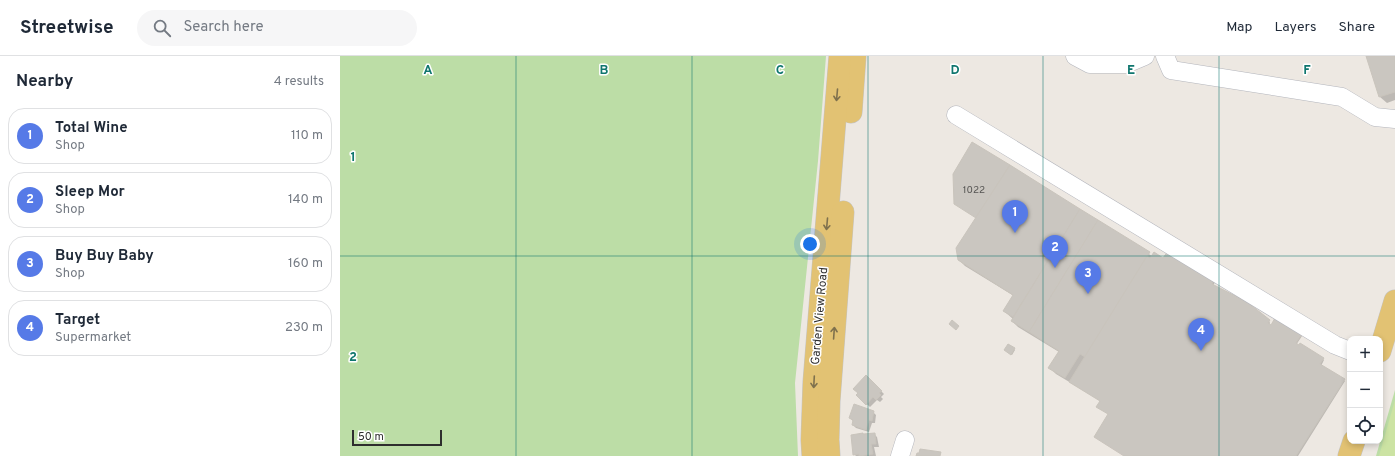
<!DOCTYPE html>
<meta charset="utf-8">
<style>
:root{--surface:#fff;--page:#f6f6f7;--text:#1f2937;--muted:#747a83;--line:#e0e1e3;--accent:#567ae7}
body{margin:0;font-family:Overpass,sans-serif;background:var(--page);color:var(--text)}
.controls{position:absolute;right:12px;bottom:12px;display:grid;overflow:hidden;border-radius:8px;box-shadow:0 2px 6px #0003}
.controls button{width:36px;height:36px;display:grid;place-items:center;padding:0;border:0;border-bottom:1px solid var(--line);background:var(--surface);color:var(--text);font:20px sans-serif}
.scale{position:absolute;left:12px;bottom:10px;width:90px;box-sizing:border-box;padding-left:4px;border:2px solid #2e2e2e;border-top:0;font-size:11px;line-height:14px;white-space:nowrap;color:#2e2e2e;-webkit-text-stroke:3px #fff;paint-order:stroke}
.you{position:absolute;left:470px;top:188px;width:14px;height:14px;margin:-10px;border:3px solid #fff;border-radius:50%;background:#1a73e8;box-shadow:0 0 0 6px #1a73e833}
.badge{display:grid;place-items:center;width:26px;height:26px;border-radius:50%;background:var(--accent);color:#fff;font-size:13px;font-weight:700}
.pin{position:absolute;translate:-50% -33px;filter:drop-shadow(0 1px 2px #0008)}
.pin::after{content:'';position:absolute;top:21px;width:14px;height:12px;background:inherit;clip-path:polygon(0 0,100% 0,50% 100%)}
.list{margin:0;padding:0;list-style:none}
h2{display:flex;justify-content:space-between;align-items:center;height:52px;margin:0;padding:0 16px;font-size:17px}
h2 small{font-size:13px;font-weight:400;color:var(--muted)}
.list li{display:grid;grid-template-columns:26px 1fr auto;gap:12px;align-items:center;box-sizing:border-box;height:56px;margin:0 8px 8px;padding:0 8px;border:1px solid var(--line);border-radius:16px}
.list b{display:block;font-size:15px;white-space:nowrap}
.list p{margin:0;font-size:13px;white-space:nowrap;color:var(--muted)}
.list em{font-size:13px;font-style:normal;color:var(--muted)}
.icon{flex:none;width:22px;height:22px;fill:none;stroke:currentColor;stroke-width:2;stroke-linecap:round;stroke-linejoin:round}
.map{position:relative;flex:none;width:1055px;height:400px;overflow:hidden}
header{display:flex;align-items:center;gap:24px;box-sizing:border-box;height:56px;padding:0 20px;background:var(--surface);border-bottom:1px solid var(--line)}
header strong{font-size:19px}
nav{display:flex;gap:22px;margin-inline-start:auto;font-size:14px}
.search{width:280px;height:36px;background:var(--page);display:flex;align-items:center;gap:10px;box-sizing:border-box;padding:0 14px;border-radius:22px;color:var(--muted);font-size:15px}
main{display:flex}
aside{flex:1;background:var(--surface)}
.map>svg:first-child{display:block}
.green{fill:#bcdda6}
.pitch{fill:#cce3a3}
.shadow{fill:#0003}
.building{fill:#cac6c0;stroke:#c9c4bc}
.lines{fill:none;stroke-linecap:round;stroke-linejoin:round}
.minor-casing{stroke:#b3b5bc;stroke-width:19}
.major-casing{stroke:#c4c4c4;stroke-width:23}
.minor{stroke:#fff;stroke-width:18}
.major{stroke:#e2c273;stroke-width:22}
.oneway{stroke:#7f714d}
.grid{fill:none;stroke:#0f766e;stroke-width:1;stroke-opacity:0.55}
.labels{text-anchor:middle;stroke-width:3;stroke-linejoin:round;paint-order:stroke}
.number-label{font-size:10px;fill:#555452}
.street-label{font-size:12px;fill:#2e2e2e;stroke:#fff}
.grid-label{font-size:13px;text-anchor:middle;font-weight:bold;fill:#0f766e;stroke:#fff;stroke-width:3;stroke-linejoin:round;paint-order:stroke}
</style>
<header>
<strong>Streetwise</strong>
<div class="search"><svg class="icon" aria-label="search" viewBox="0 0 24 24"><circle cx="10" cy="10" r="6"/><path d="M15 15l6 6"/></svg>Search here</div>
<nav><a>Map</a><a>Layers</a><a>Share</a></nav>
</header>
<main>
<aside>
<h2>Nearby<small>4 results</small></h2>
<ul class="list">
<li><span class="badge">1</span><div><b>Total Wine</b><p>Shop</p></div><em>110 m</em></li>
<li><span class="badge">2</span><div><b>Sleep Mor</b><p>Shop</p></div><em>140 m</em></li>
<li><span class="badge">3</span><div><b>Buy Buy Baby</b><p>Shop</p></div><em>160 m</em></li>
<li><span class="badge">4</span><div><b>Target</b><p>Supermarket</p></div><em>230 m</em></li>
</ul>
</aside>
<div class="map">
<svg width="1055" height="400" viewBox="0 0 1055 400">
<rect width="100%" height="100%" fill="#ede8e2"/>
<!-- green -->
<g class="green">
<polygon points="0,0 486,0 478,105 455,327 458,400 0,400"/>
<polygon points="1055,334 1055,400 1036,400"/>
</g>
<!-- pitch -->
<polygon class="pitch" points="1055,344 1055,400 1039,400"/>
<!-- shadow -->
<g class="shadow">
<polygon points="1027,0 1055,0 1055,44 1047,47 1040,41"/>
<polygon points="633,88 812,200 824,203 828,196 875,226 873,230 929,265 930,267 929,269 961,279 962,280 956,289 983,303 984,304 981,310 1005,325 958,400 785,400 769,358 761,345 716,318 710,312 719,296 678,271 672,265 673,263 664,255 674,240 625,210 619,204 637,162"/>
<polygon points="674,293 675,294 672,299 666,295"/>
<polygon points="526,320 544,338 541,341 543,343 540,346 537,344 530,351 517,339"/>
<polygon points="533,356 536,359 535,367 532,367 529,376 516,372 513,369 513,365 510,362"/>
<polygon points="534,378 537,381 539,391 534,391 536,400 516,400 514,398"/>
</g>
<!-- building -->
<g class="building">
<polygon points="1026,0 1055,0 1055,36 1039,41"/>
<polygon points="632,86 670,109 636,162 614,148 613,118"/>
<polygon points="670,109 740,153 673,261 663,255 673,239 618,204 616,192"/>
<polygon points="740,153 758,164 689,276 671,265"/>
<polygon points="758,164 810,196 745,301 740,298 725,322 708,312 719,295 689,276"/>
<polygon points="828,195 874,224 872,228 907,246 930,264 928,267 931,269 935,262 962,278 956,287 959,289 960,287 984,302 980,308 1005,323 956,400 784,400 754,381 768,358 756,351 760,345 729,326 807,200 810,202 814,196 823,202"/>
<polygon points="612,264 619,270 616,274 609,268"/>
<polygon points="668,288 675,292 671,299 664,294"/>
<polygon points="526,319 542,335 539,337 541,339 536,344 533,341 526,349 516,339 518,337 513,333"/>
<polygon points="514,348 534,355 532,365 529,364 526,374 512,369 513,364 509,362"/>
<polygon points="523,377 523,378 535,377 536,388 531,388 533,398 519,400 519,398 513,399 511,379"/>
<polygon points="580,393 601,396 600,400 576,400 577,397 579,397"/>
</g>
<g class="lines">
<!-- minor casing -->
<g class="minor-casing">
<g id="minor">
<polyline points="735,0 750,8 786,8 805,0"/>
<polyline points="825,0 831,14 1002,41 1035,61 1055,63"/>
<polyline points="616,59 995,289 1010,295"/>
<polyline points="560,400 565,384"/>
</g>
</g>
<!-- major casing -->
<g class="major-casing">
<g id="major">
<polyline points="511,56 515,0"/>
<polyline points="1040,295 1055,245"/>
<polyline points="473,400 472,384 474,326 500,0"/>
<polyline points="489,400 488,384 489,345 503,156"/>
<polyline points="1009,400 1014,385"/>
</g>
</g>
<!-- minor -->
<use href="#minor" class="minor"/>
<!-- major -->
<use href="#major" class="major"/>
</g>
<!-- one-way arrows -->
<defs><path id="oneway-shaft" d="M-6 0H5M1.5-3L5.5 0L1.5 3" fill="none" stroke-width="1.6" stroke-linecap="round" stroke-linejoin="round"/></defs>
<g class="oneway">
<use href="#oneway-shaft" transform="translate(497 39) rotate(95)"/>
<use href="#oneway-shaft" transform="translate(487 168) rotate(95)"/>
<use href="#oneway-shaft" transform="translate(494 277) rotate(-86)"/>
<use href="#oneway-shaft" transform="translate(474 326) rotate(93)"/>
</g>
<!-- grid -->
<path class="grid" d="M 176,0 L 176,400M 352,0 L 352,400M 528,0 L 528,400M 703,0 L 703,400M 879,0 L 879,400M 0,200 L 1055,200"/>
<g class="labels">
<!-- number labels -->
<g class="number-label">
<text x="634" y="137">1022</text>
</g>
<!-- street labels -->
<g class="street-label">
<text transform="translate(479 260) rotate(-85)" y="4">Garden View Road</text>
</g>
</g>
<g class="grid-label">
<text x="88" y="18">A</text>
<text x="264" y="18">B</text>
<text x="440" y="18">C</text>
<text x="615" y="18">D</text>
<text x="791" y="18">E</text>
<text x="967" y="18">F</text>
<text x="13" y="105">1</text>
<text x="13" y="305">2</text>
</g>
</svg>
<div class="controls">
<button>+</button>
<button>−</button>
<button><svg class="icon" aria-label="locate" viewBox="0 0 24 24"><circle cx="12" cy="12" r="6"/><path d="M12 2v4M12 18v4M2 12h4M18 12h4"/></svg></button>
</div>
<div class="scale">50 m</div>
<div class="you"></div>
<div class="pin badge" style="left:675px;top:177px">1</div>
<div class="pin badge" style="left:715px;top:212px">2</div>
<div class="pin badge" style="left:748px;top:238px">3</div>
<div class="pin badge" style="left:861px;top:295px">4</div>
</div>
</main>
